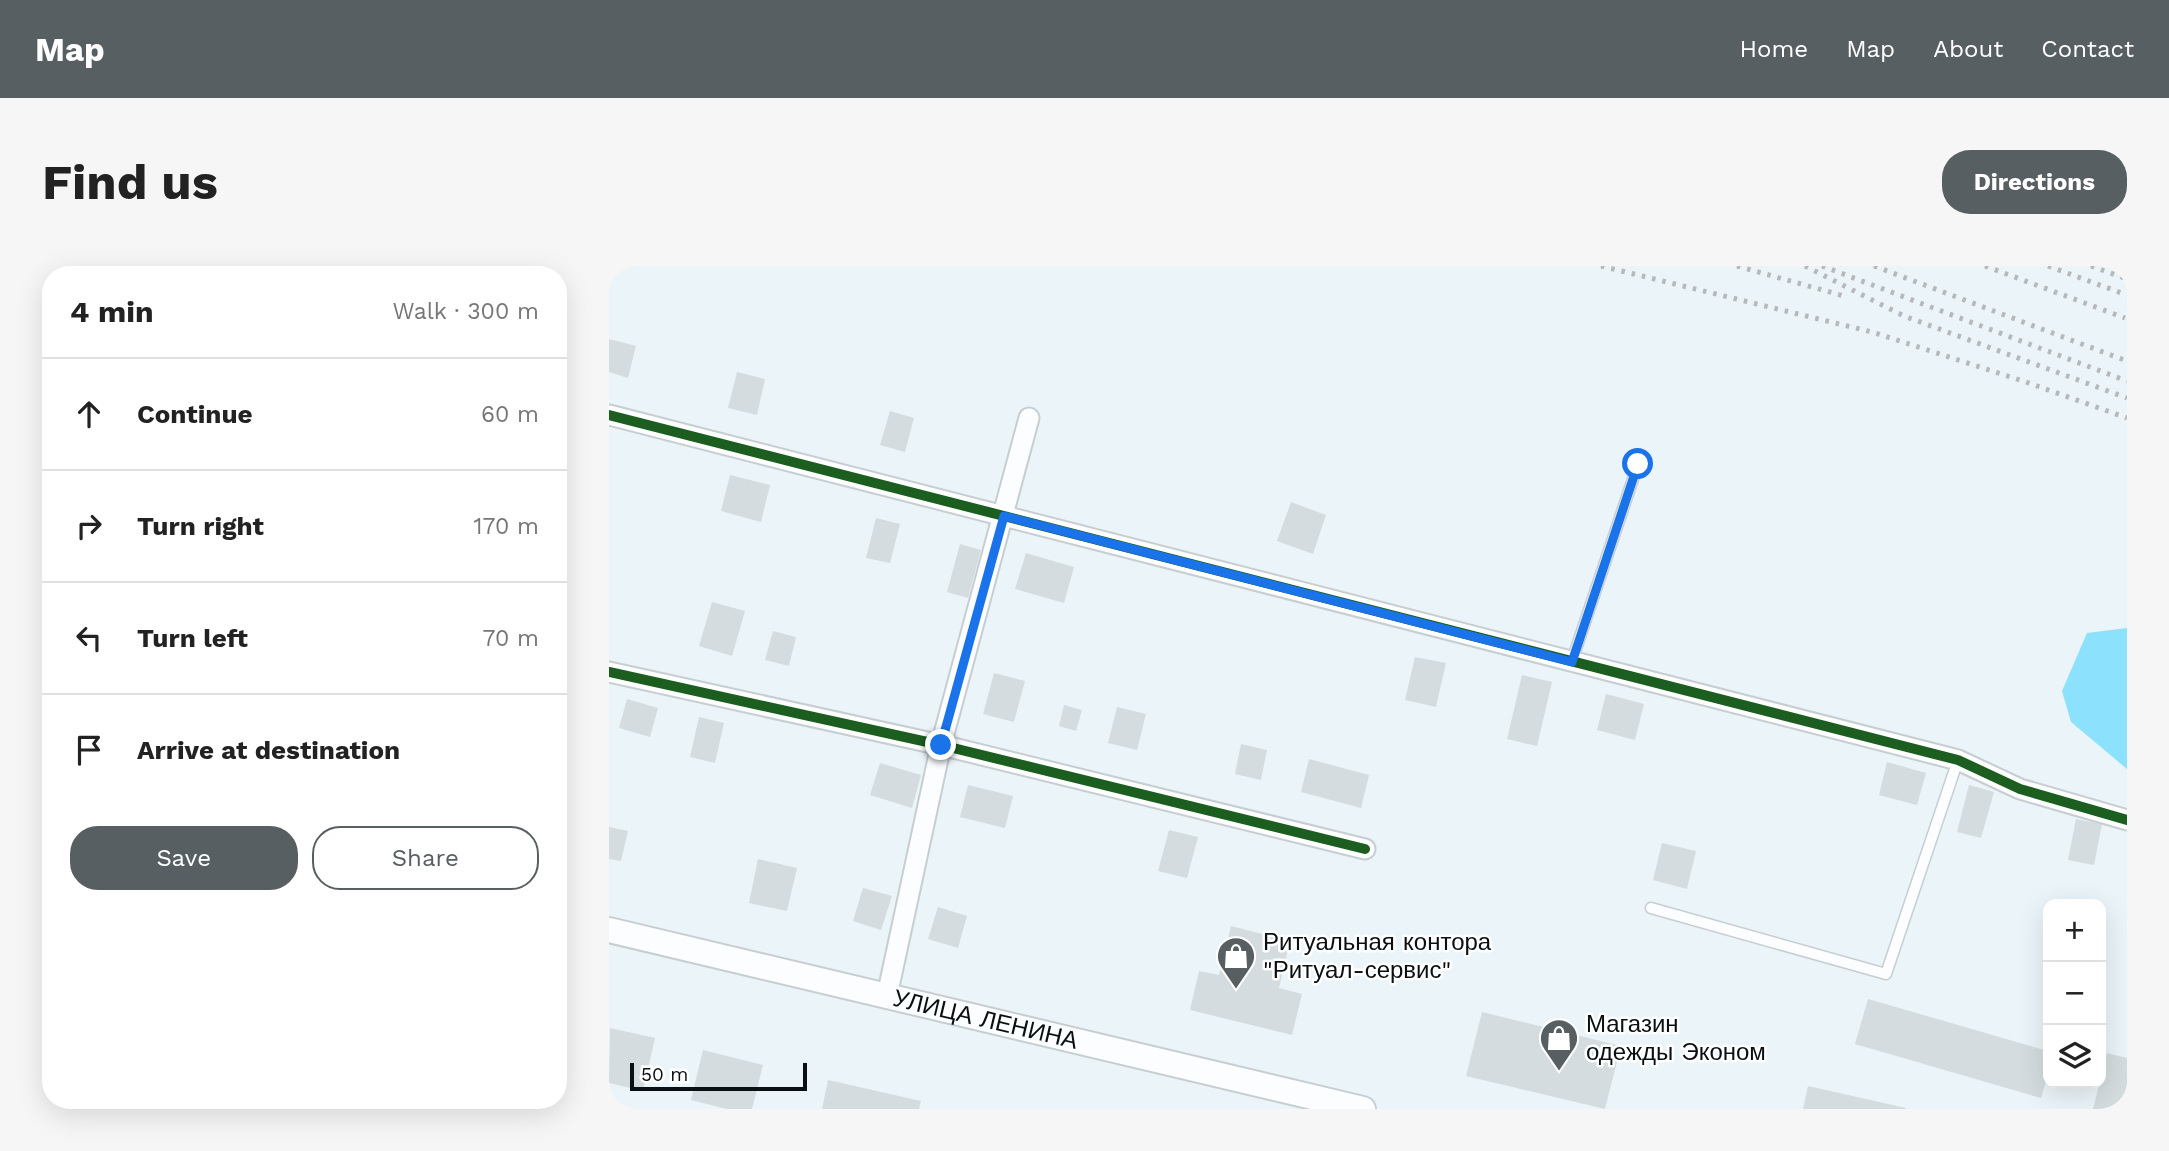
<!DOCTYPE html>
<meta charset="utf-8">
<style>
:root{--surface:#fff;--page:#f6f6f6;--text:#222;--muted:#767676;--line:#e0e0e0;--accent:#585f62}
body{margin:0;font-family:"Work Sans",sans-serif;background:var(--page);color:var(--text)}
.controls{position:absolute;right:21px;bottom:21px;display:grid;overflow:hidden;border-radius:14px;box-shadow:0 7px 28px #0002}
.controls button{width:63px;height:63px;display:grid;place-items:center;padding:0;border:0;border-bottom:2px solid var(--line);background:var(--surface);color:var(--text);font:35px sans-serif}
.scale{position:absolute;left:21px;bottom:18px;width:177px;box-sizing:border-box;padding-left:7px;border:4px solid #090f12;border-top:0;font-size:19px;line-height:24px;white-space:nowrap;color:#090f12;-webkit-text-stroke:5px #fff;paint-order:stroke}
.stop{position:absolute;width:21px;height:21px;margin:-16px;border:5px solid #1a73e8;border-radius:50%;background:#fff}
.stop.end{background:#1a73e8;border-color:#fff;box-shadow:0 2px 7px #0008}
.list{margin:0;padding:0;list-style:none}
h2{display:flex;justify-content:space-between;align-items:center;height:91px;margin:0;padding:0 28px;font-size:30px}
h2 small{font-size:23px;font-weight:400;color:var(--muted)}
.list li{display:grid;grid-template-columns:46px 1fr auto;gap:21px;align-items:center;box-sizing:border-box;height:112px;padding:0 28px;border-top:2px solid var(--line)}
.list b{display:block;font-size:26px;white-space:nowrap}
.list em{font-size:23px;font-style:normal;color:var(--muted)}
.actions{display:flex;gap:14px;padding:21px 28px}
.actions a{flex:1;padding:16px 0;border:2px solid var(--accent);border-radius:28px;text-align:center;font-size:24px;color:var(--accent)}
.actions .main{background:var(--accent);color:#fff}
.icon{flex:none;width:38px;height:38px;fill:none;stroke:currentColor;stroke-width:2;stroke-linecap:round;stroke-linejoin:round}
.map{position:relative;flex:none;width:1518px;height:843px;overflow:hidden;border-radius:28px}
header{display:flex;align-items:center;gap:42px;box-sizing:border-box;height:98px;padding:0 35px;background:var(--accent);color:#fff}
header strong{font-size:33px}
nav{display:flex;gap:38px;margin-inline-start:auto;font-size:24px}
.intro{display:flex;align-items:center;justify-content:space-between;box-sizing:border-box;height:168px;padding:0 42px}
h1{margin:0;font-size:49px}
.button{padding:18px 32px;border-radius:28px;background:var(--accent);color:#fff;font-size:24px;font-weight:700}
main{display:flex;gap:42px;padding:0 42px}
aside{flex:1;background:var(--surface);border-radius:28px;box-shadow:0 7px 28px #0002}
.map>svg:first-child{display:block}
.water{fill:#8ce2fc}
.building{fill:#d4dcdf}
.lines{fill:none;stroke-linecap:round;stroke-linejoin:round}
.service-casing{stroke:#c7ced2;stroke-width:13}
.minor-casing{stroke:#c7ced2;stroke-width:23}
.tertiary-casing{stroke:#c7ced2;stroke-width:28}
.service{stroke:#fcfdfe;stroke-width:10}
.minor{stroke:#fcfdfe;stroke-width:19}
.tertiary{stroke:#fcfdfe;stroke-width:24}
.rail{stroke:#b6b8b9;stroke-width:5;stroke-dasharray:3.5 7;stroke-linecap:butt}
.cycleway-casing{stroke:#fff;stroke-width:15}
.cycleway{stroke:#1b5e20;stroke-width:10}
.route{stroke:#1a73e8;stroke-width:9}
.labels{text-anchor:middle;stroke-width:5;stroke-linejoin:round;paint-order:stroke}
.poi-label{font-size:24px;fill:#090f12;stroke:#fff;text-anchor:start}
.street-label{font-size:24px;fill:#090f12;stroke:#fff}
</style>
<header>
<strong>Map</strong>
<nav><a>Home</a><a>Map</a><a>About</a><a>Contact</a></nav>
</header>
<div class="intro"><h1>Find us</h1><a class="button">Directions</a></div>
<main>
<aside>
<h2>4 min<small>Walk · 300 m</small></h2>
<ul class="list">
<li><svg class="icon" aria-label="ahead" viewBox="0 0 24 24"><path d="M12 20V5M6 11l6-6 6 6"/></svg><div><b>Continue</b></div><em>60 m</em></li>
<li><svg class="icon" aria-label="right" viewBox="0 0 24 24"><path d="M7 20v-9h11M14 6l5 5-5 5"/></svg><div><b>Turn right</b></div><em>170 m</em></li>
<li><svg class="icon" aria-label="left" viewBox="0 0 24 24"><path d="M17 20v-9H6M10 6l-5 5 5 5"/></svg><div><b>Turn left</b></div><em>70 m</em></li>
<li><svg class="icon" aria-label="arrive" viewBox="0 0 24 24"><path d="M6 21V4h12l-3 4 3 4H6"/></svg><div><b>Arrive at destination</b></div></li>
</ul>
<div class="actions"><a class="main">Save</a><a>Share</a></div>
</aside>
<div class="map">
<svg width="1518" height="843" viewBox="0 0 1518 843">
<rect width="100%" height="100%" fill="#ebf4f8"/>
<!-- water -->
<polygon class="water" points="1518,362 1518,503 1462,456 1453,425 1478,367"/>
<!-- building -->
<g class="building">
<polygon points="0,73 27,80 19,112 0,106"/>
<polygon points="128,106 156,113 148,149 119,142"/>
<polygon points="281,145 305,152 296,186 271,179"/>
<polygon points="121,209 161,219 152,256 112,245"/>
<polygon points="682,236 717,249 704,288 668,275"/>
<polygon points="267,252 291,258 281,297 257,292"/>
<polygon points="351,278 372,284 359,332 338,326"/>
<polygon points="417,287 465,301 455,337 406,323"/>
<polygon points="103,336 136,345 123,390 90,380"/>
<polygon points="164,365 187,371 180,400 156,394"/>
<polygon points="806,391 837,397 827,441 796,434"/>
<polygon points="385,407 416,415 405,456 374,448"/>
<polygon points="913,409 943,416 928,480 898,473"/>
<polygon points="997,428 1035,438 1026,474 988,464"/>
<polygon points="18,433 49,442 41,471 10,462"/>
<polygon points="455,439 473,444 467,465 450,460"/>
<polygon points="508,441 537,448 528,484 499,477"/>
<polygon points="90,451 115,457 106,497 81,491"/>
<polygon points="632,478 658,484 652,514 626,508"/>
<polygon points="700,493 760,509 752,542 692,526"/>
<polygon points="1278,496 1317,507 1308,539 1270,529"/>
<polygon points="271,497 312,509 303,542 261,529"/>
<polygon points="359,519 404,530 396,562 351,551"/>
<polygon points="1360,519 1385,526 1372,572 1348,566"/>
<polygon points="1467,553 1493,558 1485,599 1459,594"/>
<polygon points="0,561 19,565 12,595 0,593"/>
<polygon points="560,564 589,571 578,612 549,605"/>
<polygon points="1053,577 1087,585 1078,623 1044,614"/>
<polygon points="149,593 188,602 178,645 140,637"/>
<polygon points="254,622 283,630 272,664 244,655"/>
<polygon points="329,641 358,650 349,682 319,673"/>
<polygon points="622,660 681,675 670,722 693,728 683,769 581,744 590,705 610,709"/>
<polygon points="1259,733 1439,785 1439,809 1432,832 1246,778"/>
<polygon points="873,746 1012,780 996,843 857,810"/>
<polygon points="1,762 46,772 34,825 0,817"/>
<polygon points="94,784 154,799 143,843 118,843 82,834"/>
<polygon points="1498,787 1518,792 1518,843 1484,843"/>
<polygon points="219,814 312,835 310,843 213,843"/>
<polygon points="1199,820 1297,842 1297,843 1194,843"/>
</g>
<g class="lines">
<!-- service casing -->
<g class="service-casing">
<g id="service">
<polyline points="963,395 1029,198"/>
<polyline points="1042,642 1277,708 1349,494"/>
</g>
</g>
<!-- minor casing -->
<g class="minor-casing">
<g id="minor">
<polyline points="0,149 1349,494 1411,523 1518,554"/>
<polyline points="0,406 332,479 756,583"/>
<polyline points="278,730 332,479 420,152"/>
</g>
</g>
<!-- tertiary casing -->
<g class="tertiary-casing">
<g id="tertiary">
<path id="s1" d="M 0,664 L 754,843"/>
</g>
</g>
<!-- service -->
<use href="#service" class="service"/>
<!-- minor -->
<use href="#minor" class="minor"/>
<!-- tertiary -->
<use href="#tertiary" class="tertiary"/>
<!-- rail -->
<g class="rail">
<polyline points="992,0 1263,66 1417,116 1518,152"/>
<polyline points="1128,0 1235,30"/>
<polyline points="1196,0 1295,50 1518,132"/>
<polyline points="1213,0 1518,115"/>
<polyline points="1265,0 1518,95"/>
<polyline points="1376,0 1516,52"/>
<polyline points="1439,0 1518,29"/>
<polyline points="1482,0 1518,13"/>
</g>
<!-- cycleway casing -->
<g class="cycleway-casing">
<g id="cycleway">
<polyline points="0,149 1349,494 1411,523 1518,554"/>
<polyline points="0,406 332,479 756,583"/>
</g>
</g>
<!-- cycleway -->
<use href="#cycleway" class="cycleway"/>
</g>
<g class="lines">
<!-- route -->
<polyline class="route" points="332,479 395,250 963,396 1029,198"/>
</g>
<!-- icons -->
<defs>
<g id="shop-pin" transform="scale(2.0125)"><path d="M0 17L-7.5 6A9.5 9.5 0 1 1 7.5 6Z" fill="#585f62" stroke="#fff"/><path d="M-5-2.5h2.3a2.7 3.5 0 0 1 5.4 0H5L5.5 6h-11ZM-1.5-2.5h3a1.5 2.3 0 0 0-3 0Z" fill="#fff"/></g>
</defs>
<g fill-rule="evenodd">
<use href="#shop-pin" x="627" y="690"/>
<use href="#shop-pin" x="950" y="772"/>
</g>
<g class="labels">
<!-- poi labels -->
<g class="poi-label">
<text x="654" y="684">Ритуальная контора<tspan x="654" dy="28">"Ритуал-сервис"</tspan></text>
<text x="977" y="766">Магазин<tspan x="977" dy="28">одежды Эконом</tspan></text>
</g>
<!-- street labels -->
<g class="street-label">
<text dy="8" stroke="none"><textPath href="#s1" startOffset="387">УЛИЦА ЛЕНИНА</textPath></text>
</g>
</g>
</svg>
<div class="controls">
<button>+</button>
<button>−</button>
<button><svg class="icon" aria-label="layers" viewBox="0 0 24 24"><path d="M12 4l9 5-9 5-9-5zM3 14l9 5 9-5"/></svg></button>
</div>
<div class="scale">50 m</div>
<div class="stop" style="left:1029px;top:198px"></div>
<div class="stop end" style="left:332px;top:479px"></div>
</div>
</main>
